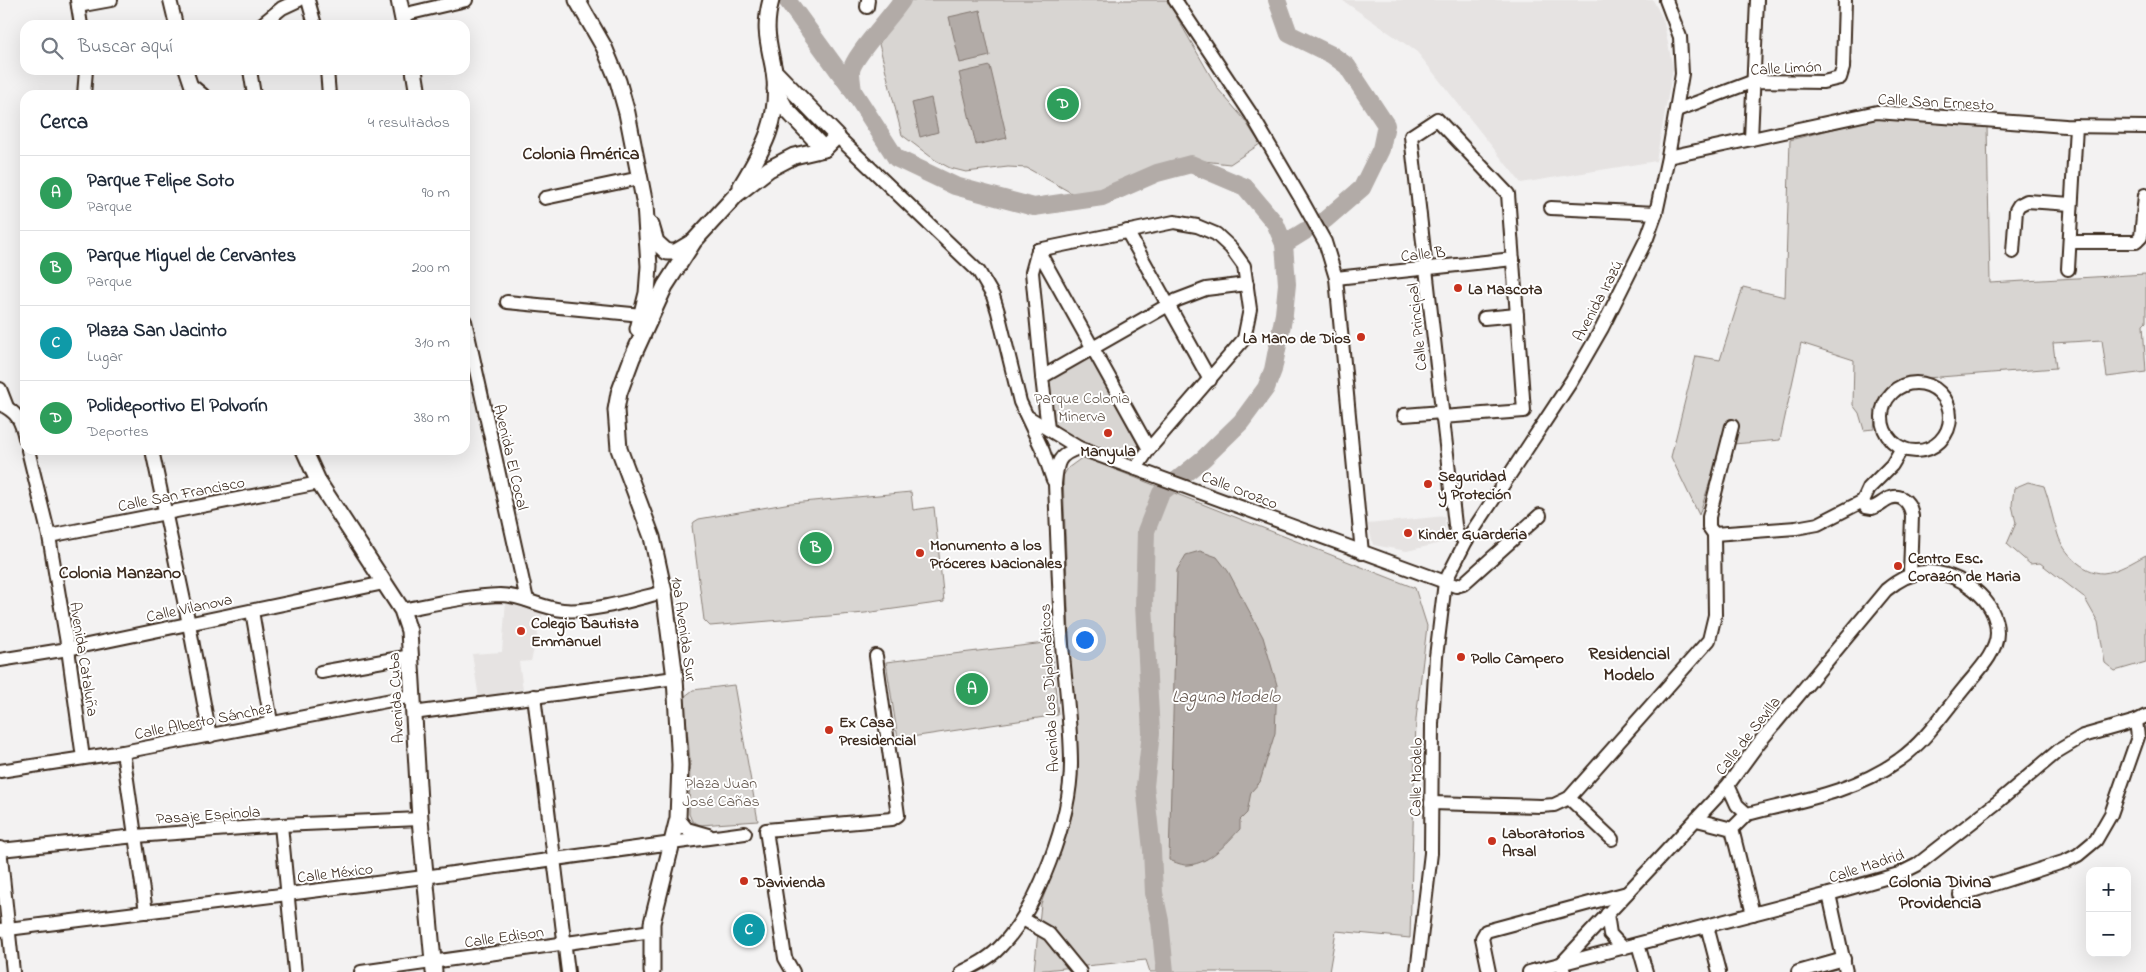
<!DOCTYPE html>
<html lang="es">
<meta charset="utf-8">
<style>
:root{--surface:#fff;--page:#f2f2f3;--text:#1f2937;--muted:#747a83;--line:#e0e1e3;--accent:#c8321e}
body{margin:0;font-family:"Indie Flower",sans-serif;background:var(--page);color:var(--text)}
.controls{position:absolute;right:15px;bottom:15px;display:grid;overflow:hidden;border-radius:10px;box-shadow:0 5px 20px #0002}
.controls button{width:45px;height:45px;display:grid;place-items:center;padding:0;border:0;border-bottom:1px solid var(--line);background:var(--surface);color:var(--text);font:25px sans-serif}
.you{position:absolute;left:1084px;top:639px;width:18px;height:18px;margin:-12px;border:4px solid #fff;border-radius:50%;background:#1a73e8;box-shadow:0 0 0 8px #1a73e833}
.badge{display:grid;place-items:center;width:32px;height:32px;border-radius:50%;background:var(--accent);color:#fff;font-size:16px;font-weight:700}
.pin{position:absolute;translate:-50% -50%;border:2px solid #fff;box-shadow:0 1px 5px #0006}
.list{margin:0;padding:0;list-style:none}
h2{display:flex;justify-content:space-between;align-items:center;height:65px;margin:0;padding:0 20px;font-size:21px}
h2 small{font-size:16px;font-weight:400;color:var(--muted)}
.list li{display:grid;grid-template-columns:32px 1fr auto;gap:15px;align-items:center;box-sizing:border-box;height:75px;padding:0 20px;border-top:1px solid var(--line)}
.list b{display:block;font-size:19px;white-space:nowrap}
.list p{margin:0;font-size:16px;white-space:nowrap;color:var(--muted)}
.list em{font-size:16px;font-style:normal;color:var(--muted)}
.icon{flex:none;width:28px;height:28px;fill:none;stroke:currentColor;stroke-width:2;stroke-linecap:round;stroke-linejoin:round}
.map{position:relative;flex:none;width:2146px;height:972px;overflow:hidden}
.search{position:absolute;background:var(--surface);box-shadow:0 5px 20px #0002;left:20px;top:20px;width:450px;height:55px;display:flex;align-items:center;gap:12px;box-sizing:border-box;padding:0 18px;border-radius:15px;color:var(--muted);font-size:19px}
.panel{position:absolute;background:var(--surface);box-shadow:0 5px 20px #0002;left:20px;top:90px;width:450px;height:365px;border-radius:15px}
.map>svg:first-child{display:block}
.built{fill:#e6e3e2}
.green{fill:#d8d5d2;stroke:#8a8078}
.water{fill:#b2aba7;stroke:#827770}
.lines{fill:none;stroke-linecap:round;stroke-linejoin:round}
.river{stroke:#b2aba7;stroke-width:18}
.minor-casing{stroke:#3b2a1e;stroke-width:16}
.major-casing{stroke:#3b2a1e;stroke-width:19}
.minor{stroke:#fff;stroke-width:12}
.major{stroke:#fff;stroke-width:15}
.poi-dot{fill:#c8321e;stroke:#fff;stroke-width:2}
.labels{text-anchor:middle;stroke-width:4;stroke-linejoin:round;paint-order:stroke}
.street-label{font-size:16px;fill:#3b2a1e;stroke:#fff}
.poi-label{font-size:16px;font-weight:bold;fill:#3b2a1e;stroke:#fff;text-anchor:start}
.park-label{font-size:16px;fill:#62554b;stroke:#fff}
.neighbourhood-label{font-size:18px;font-weight:bold;fill:#3b2a1e;stroke:#fff}
.water-label{font-size:18px;font-style:italic;fill:#65574e;stroke:#fff}
</style>
<div class="map">
<svg width="2146" height="972" viewBox="0 0 2146 972">
<rect width="100%" height="100%" fill="#f3f2f2"/>
<filter id="ink" filterUnits="userSpaceOnUse"><feTurbulence type="fractalNoise" baseFrequency=".02" numOctaves="2"/><feDisplacementMap in="SourceGraphic" scale="10" xChannelSelector="R" yChannelSelector="G"/><feConvolveMatrix kernelMatrix="1 2 1 2 8 2 1 2 1" color-interpolation-filters="sRGB"/></filter>
<g filter="url(#ink)">
<!-- built -->
<g class="built">
<polygon points="1342,0 1653,0 1663,19 1673,68 1656,161 1521,183 1417,52"/>
<polygon points="1445,516 1445,542 1407,551 1373,545 1368,524"/>
<polygon points="506,600 544,609 531,661 519,662 523,689 479,698 472,654 502,652"/>
</g>
<!-- green -->
<g class="green">
<polygon points="907,0 1167,0 1218,89 1244,119 1260,144 1230,164 1194,160 1146,172 1102,192 1077,196 1027,168 1008,167 966,172 950,168 935,160 902,135 879,44"/>
<polygon points="1876,118 1987,125 1990,283 2146,274 2146,322 2143,325 2146,372 2107,377 2102,340 2053,343 2056,368 1901,380 1887,391 1876,408 1874,429 1864,430 1859,413 1853,405 1854,360 1801,343 1780,440 1722,445 1699,515 1671,457 1696,356 1720,360 1743,287 1785,297 1790,140"/>
<path d="M 1091,357 L 1140,449 L 1132,457 C 1109,451 1063,444 1052,419 C 1047,409 1048,392 1047,380 Z"/>
<polygon points="1083,457 1415,588 1427,626 1416,719 1410,938 1336,931 1329,972 1150,972 1146,960 1034,971 1041,904 1072,815 1078,764 1070,660 1063,476 1068,468"/>
<path d="M 2028,482 L 2044,486 C 2050,502 2052,518 2058,535 C 2063,552 2083,573 2103,573 C 2118,572 2134,561 2146,555 L 2146,662 L 2115,671 L 2105,663 L 2098,622 L 2084,597 L 2040,563 L 2030,564 L 2007,544 L 2016,523 L 2012,505 L 2014,488 Z"/>
<polygon points="911,492 913,510 934,507 944,602 865,613 710,626 704,620 692,526 694,522 699,519 791,503"/>
<polygon points="1045,643 1048,645 1052,654 1058,715 898,739 886,662"/>
<polygon points="734,685 758,821 700,825 692,821 689,814 690,760 684,697 693,690"/>
</g>
<!-- water -->
<g class="water">
<polygon points="980,10 990,56 960,63 949,17"/>
<polygon points="990,66 1007,138 976,145 959,73"/>
<polygon points="931,98 938,132 920,137 912,103"/>
<path d="M 1200,551 L 1217,557 L 1228,571 L 1263,637 L 1277,685 L 1275,733 L 1260,782 L 1251,792 L 1247,813 L 1240,820 L 1240,829 C 1226,844 1210,863 1189,865 C 1183,866 1175,862 1169,860 L 1177,570 L 1186,555 Z"/>
</g>
<g class="lines">
<!-- river -->
<g class="river">
<polyline points="787,0 853,91 896,158 955,186 1034,207 1102,197 1157,173 1191,164 1245,187 1275,223 1284,244 1287,284 1284,314 1273,370 1266,388 1241,422 1203,459 1161,493 1146,531 1144,605 1151,733 1145,786 1152,850 1154,893 1160,921 1165,972"/>
<polyline points="1277,0 1289,34 1332,55 1347,66 1386,125 1381,149 1362,188 1325,220"/>
<path d="M 853,91 C 852,84 851,77 851,71 C 853,56 892,16 902,0"/>
<polyline points="1284,244 1305,231"/>
</g>
<!-- minor casing -->
<g class="minor-casing">
<g id="minor">
<polyline points="77,0 81,25"/>
<polyline points="170,0 176,25"/>
<polyline points="308,0 315,25"/>
<polyline points="1175,0 1251,114 1301,199 1325,242 1336,278 1362,553"/>
<polyline points="78,6 111,0"/>
<polyline points="867,7 868,0"/>
<polyline points="402,15 466,0"/>
<polyline points="261,25 282,8 299,0"/>
<polyline points="186,70 191,85 203,95"/>
<polyline points="250,70 254,95"/>
<polyline points="327,70 329,95"/>
<polyline points="84,95 86,70"/>
<polyline points="1677,110 1754,81 1823,82 1840,78 1843,68 1845,0"/>
<polyline points="837,136 979,272 993,296 998,312 1020,402 1043,451 1053,480"/>
<polyline points="1751,139 1757,0"/>
<polyline points="1668,157 1877,112 2065,126 2146,127"/>
<polyline points="545,198 640,178"/>
<polyline points="1551,208 1656,213"/>
<polyline points="1127,231 1210,380"/>
<polyline points="2070,242 2136,242 2141,237 2145,195"/>
<polyline points="1038,250 1174,222 1197,226 1216,234 1231,248 1244,266 1250,309 1244,339 1149,449 1136,468"/>
<polyline points="1038,250 1149,449"/>
<polyline points="1038,250 1032,272 1042,377"/>
<polyline points="2013,252 2016,210 2019,205 2027,201 2071,204"/>
<polyline points="2068,269 2076,126"/>
<polyline points="1336,278 1513,259"/>
<polyline points="507,302 642,315"/>
<polyline points="1484,318 1517,315"/>
<polyline points="465,321 527,600"/>
<circle cx="1916" cy="417" r="34"/>
<polyline points="0,389 7,407"/>
<path d="M 0,404 C 17,412 21,420 25,438"/>
<polyline points="1404,415 1442,412"/>
<polyline points="1028,417 1079,448 1456,586 1463,584 1540,515"/>
<path d="M 1442,417 L 1524,411 L 1508,194 L 1437,119 L 1411,136 C 1426,266 1440,396 1455,525 L 1457,534 L 1466,541"/>
<polyline points="1732,426 1709,517 1709,527 1714,534 1796,528 1818,524 1863,501"/>
<polyline points="1048,429 1042,377 1177,300 1206,289 1247,284"/>
<path d="M 1902,448 L 1892,465 L 1869,488 L 1863,501 L 1866,507 L 1872,508 C 1879,506 1884,500 1890,498 C 1903,493 1911,505 1912,516 L 1910,575"/>
<polyline points="28,450 49,536 68,649 83,758"/>
<polyline points="152,450 189,624 210,736"/>
<polyline points="49,536 319,483"/>
<path d="M 402,610 C 434,604 467,596 500,595 C 522,595 541,608 563,610 C 591,613 635,599 664,592"/>
<polyline points="252,611 271,722"/>
<polyline points="0,660 68,649 384,583"/>
<polyline points="321,672 411,656"/>
<polyline points="534,696 568,972"/>
<polyline points="413,713 675,678"/>
<polyline points="123,752 146,912"/>
<polyline points="0,771 123,752 412,696"/>
<polyline points="1569,798 1612,839"/>
<polyline points="1431,803 1541,806 1554,805 1569,798 1709,640 1715,615 1714,534"/>
<polyline points="1747,814 1732,829 1753,914"/>
<polyline points="678,818 687,829 708,835"/>
<polyline points="1697,820 1732,829"/>
<polyline points="281,825 295,972"/>
<polyline points="0,848 13,972"/>
<polyline points="0,850 136,836 281,825 420,819"/>
<polyline points="1829,894 1846,972"/>
<polyline points="1960,895 2066,861 2078,855 2096,840 2111,814 2138,737 2136,721"/>
<polyline points="1607,914 1610,934 1623,948"/>
<polyline points="1023,919 1049,934 1080,972"/>
<polyline points="1707,926 1719,972"/>
<polyline points="0,930 424,877 745,833"/>
<polyline points="1638,944 1646,972"/>
<polyline points="361,972 652,931"/>
<polyline points="793,972 785,958 766,830 892,819 898,815 876,656"/>
<path d="M 962,972 C 976,965 990,958 1000,947 C 1038,909 1071,818 1071,764 C 1071,719 1064,675 1061,632 C 1059,583 1057,533 1055,484 C 1057,463 1057,455 1079,448"/>
<polyline points="1417,972 1431,853 1432,724 1436,657 1445,582 1466,541 1572,380 1602,328 1647,238 1656,213 1668,157 1682,74 1680,37 1666,0"/>
<polyline points="1489,972 1482,938 1486,931 1627,893"/>
<polyline points="1529,972 1829,894 1899,874 1917,865 1999,801 2058,751 2083,736 2136,721 2146,716"/>
<path d="M 1564,972 L 1561,964 L 1728,785 L 1758,744 L 1886,590 C 1898,580 1910,573 1926,572 C 1959,572 1997,598 1997,633 C 1997,653 1977,672 1965,687 C 1945,711 1925,742 1899,760 C 1855,792 1799,801 1747,814 L 1737,805 L 1728,785"/>
<polyline points="1798,972 1844,959"/>
</g>
</g>
<!-- major casing -->
<g class="major-casing">
<g id="major">
<polyline points="399,0 404,25"/>
<polyline points="577,0 604,47 618,81 627,113 645,205 649,266 647,293 638,329"/>
<polyline points="414,70 418,95"/>
<polyline points="775,89 786,109 824,149"/>
<path d="M 741,186 C 764,148 781,118 774,71 C 769,43 763,30 771,0"/>
<polyline points="651,225 656,242 667,252 676,252 691,243"/>
<polyline points="304,450 319,483 402,610 409,631 420,819 434,972"/>
<polyline points="652,972 652,923 678,818 680,765 675,678 664,592 652,537 619,449 616,410 619,393 632,358 665,286 694,241 737,194 769,169 794,156 824,149 837,136 774,71"/>
</g>
</g>
<!-- minor -->
<use href="#minor" class="minor"/>
<!-- major -->
<use href="#major" class="major"/>
</g>
</g>
<!-- markers -->
<g class="poi-dot">
<circle cx="1458" cy="288" r="5"/>
<circle cx="1361" cy="337" r="5"/>
<circle cx="1108" cy="433" r="5"/>
<circle cx="1428" cy="484" r="5"/>
<circle cx="1408" cy="533" r="5"/>
<circle cx="920" cy="553" r="5"/>
<circle cx="1898" cy="566" r="5"/>
<circle cx="521" cy="631" r="5"/>
<circle cx="1461" cy="657" r="5"/>
<circle cx="829" cy="730" r="5"/>
<circle cx="1492" cy="841" r="5"/>
<circle cx="744" cy="881" r="5"/>
</g>
<g class="labels">
<!-- street labels -->
<g class="street-label">
<text transform="translate(1786 67) rotate(-3)" y="6">Calle Limón</text>
<text transform="translate(1936 101) rotate(3)" y="6">Calle San Ernesto</text>
<text transform="translate(1423 253) rotate(-6)" y="6">Calle B</text>
<text transform="translate(1597 300) rotate(-62)" y="6">Avenida Irazú</text>
<text transform="translate(1416 327) rotate(-96)" y="6">Calle Principal</text>
<text transform="translate(512 457) rotate(77)" y="6">Avenida El Cocal</text>
<text transform="translate(1240 489) rotate(21)" y="6">Calle Orozco</text>
<text transform="translate(181 493) rotate(-11)" y="6">Calle San Francisco</text>
<text transform="translate(189 607) rotate(-12)" y="6">Calle Vilanova</text>
<text transform="translate(685 629) rotate(82)" y="6">10a Avenida Sur</text>
<text transform="translate(85 659) rotate(81)" y="6">Avenida Cataluña</text>
<text transform="translate(1048 688) rotate(-93)" y="6">Avenida Los Diplomáticos</text>
<text transform="translate(395 698) rotate(-93)" y="6">Avenida Cuba</text>
<text transform="translate(203 720) rotate(-11)" y="6">Calle Alberto Sánchez</text>
<text transform="translate(1747 735) rotate(-52)" y="6">Calle de Sevilla</text>
<text transform="translate(1415 777) rotate(-89)" y="6">Calle Modelo</text>
<text transform="translate(208 814) rotate(-4)" y="6">Pasaje Espinola</text>
<text transform="translate(1866 865) rotate(-18)" y="6">Calle Madrid</text>
<text transform="translate(335 872) rotate(-7)" y="6">Calle México</text>
<text transform="translate(504 936) rotate(-8)" y="6">Calle Edison</text>
</g>
<!-- poi labels -->
<g class="poi-label">
<text x="1468" y="294">La Mascota</text>
<text x="1351" y="343" text-anchor="end">La Mano de Dios</text>
<text x="1108" y="456" text-anchor="middle">Manyula</text>
<text x="1438" y="481">Seguridad<tspan x="1438" dy="18">y Proteción</tspan></text>
<text x="1418" y="539">Kinder Guarderia</text>
<text x="930" y="550">Monumento a los<tspan x="930" dy="18">Próceres Nacionales</tspan></text>
<text x="1908" y="563">Centro Esc.<tspan x="1908" dy="18">Corazón de Maria</tspan></text>
<text x="531" y="628">Colegio Bautista<tspan x="531" dy="18">Emmanuel</tspan></text>
<text x="1471" y="663">Pollo Campero</text>
<text x="839" y="727">Ex Casa<tspan x="839" dy="18">Presidencial</tspan></text>
<text x="1502" y="838">Laboratorios<tspan x="1502" dy="18">Arsal</tspan></text>
<text x="754" y="887">Davivienda</text>
</g>
<!-- park labels -->
<g class="park-label">
<text x="1082" y="403">Parque Colonia<tspan x="1082" dy="18">Minerva</tspan></text>
<text x="721" y="788">Plaza Juan<tspan x="721" dy="18">José Cañas</tspan></text>
</g>
<!-- neighbourhood labels -->
<g class="neighbourhood-label">
<text x="581" y="159">Colonia América</text>
<text x="120" y="578">Colonia Manzano</text>
<text x="1629" y="659">Residencial<tspan x="1629" dy="21">Modelo</tspan></text>
<text x="1940" y="887">Colonia Divina<tspan x="1940" dy="21">Providencia</tspan></text>
</g>
<!-- water labels -->
<g class="water-label">
<text x="1226" y="702">Laguna Modelo</text>
</g>
</g>
</svg>
<div class="controls">
<button>+</button>
<button>−</button>
</div>
<div class="you"></div>
<div class="pin badge" style="left:972px;top:689px;background:#2e9e5b">A</div>
<div class="pin badge" style="left:816px;top:548px;background:#2e9e5b">B</div>
<div class="pin badge" style="left:749px;top:930px;background:#0f9aa8">C</div>
<div class="pin badge" style="left:1063px;top:104px;background:#2e9e5b">D</div>
<div class="search"><svg class="icon" aria-label="search" viewBox="0 0 24 24"><circle cx="10" cy="10" r="6"/><path d="M15 15l6 6"/></svg>Buscar aquí</div>
<section class="panel">
<h2>Cerca<small>4 resultados</small></h2>
<ul class="list">
<li><span class="badge" style="background:#2e9e5b">A</span><div><b>Parque Felipe Soto</b><p>Parque</p></div><em>90 m</em></li>
<li><span class="badge" style="background:#2e9e5b">B</span><div><b>Parque Miguel de Cervantes</b><p>Parque</p></div><em>200 m</em></li>
<li><span class="badge" style="background:#0f9aa8">C</span><div><b>Plaza San Jacinto</b><p>Lugar</p></div><em>310 m</em></li>
<li><span class="badge" style="background:#2e9e5b">D</span><div><b>Polideportivo El Polvorín</b><p>Deportes</p></div><em>380 m</em></li>
</ul>
</section>
</div>
